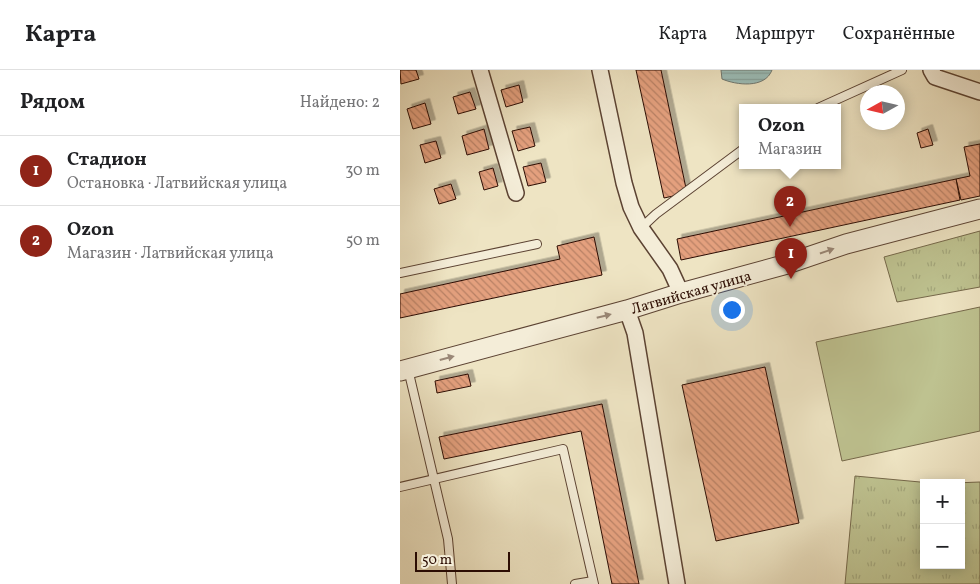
<!DOCTYPE html>
<html lang="ru">
<meta charset="utf-8">
<style>
:root{--surface:#fff;--page:#f2f2f2;--text:#202124;--muted:#757577;--line:#e0e0e0;--accent:#8f2418}
body{margin:0;font-family:Vollkorn,serif;background:var(--page);color:var(--text)}
.controls{position:absolute;right:15px;bottom:15px;display:grid;overflow:hidden;border-radius:0px;box-shadow:0 2px 12px #0003}
.controls button{width:45px;height:45px;display:grid;place-items:center;padding:0;border:0;border-bottom:1px solid var(--line);background:var(--surface);color:var(--text);font:25px sans-serif}
.compass{position:absolute;left:460px;top:15px;width:45px;height:45px;border-radius:50%;background:var(--surface);box-shadow:0 2px 12px #0003;rotate:262deg}
.scale{position:absolute;left:15px;bottom:12px;width:95px;box-sizing:border-box;padding-left:5px;border:2px solid #2c0d03;border-top:0;font-size:14px;line-height:18px;white-space:nowrap;color:#2c0d03;-webkit-text-stroke:4px #f4edd8;paint-order:stroke}
.you{position:absolute;left:331px;top:239px;width:18px;height:18px;margin:-12px;border:4px solid #fff;border-radius:50%;background:#1a73e8;box-shadow:0 0 0 8px #1a73e833}
.badge{display:grid;place-items:center;width:32px;height:32px;border-radius:50%;background:var(--accent);color:#fff;font-size:16px;font-weight:700}
.pin{position:absolute;translate:-50% -41px;filter:drop-shadow(0 1px 2px #0008)}
.pin::after{content:'';position:absolute;top:26px;width:18px;height:15px;background:inherit;clip-path:polygon(0 0,100% 0,50% 100%)}
.popup{position:absolute;left:339px;top:34px;width:102px;height:65px;box-sizing:border-box;display:grid;place-content:center;border-radius:0px;background:var(--surface);filter:drop-shadow(0 1px 4px #0005);font-size:16px;white-space:nowrap;color:var(--muted)}
.popup b{font-size:19px;color:var(--text)}
.popup::after{content:'';position:absolute;left:50%;top:100%;margin-left:-10px;border:10px solid transparent;border-top-color:var(--surface)}
.list{margin:0;padding:0;list-style:none}
h2{display:flex;justify-content:space-between;align-items:center;height:65px;margin:0;padding:0 20px;font-size:21px}
h2 small{font-size:16px;font-weight:400;color:var(--muted)}
.list li{display:grid;grid-template-columns:32px 1fr auto;gap:15px;align-items:center;box-sizing:border-box;height:70px;padding:0 20px;border-top:1px solid var(--line)}
.list b{display:block;font-size:19px;white-space:nowrap}
.list p{margin:0;font-size:16px;white-space:nowrap;color:var(--muted)}
.list em{font-size:16px;font-style:normal;color:var(--muted)}
.map{position:relative;flex:none;width:580px;height:514px;overflow:hidden}
header{display:flex;align-items:center;gap:30px;box-sizing:border-box;height:70px;padding:0 25px;background:var(--surface);border-bottom:1px solid var(--line)}
header strong{font-size:24px}
nav{display:flex;gap:28px;margin-inline-start:auto;font-size:18px}
main{display:flex}
aside{flex:1;background:var(--surface)}
.map>svg:first-child{display:block}
.grass{fill:url(#grass-tufts);stroke:#75684a}
.garden{fill:#bec290;stroke:#75684a}
.water{fill:url(#water-rules);stroke:#6f7770}
.building{fill:url(#building-back-hatch);stroke:#2c0d03;filter:url(#shadow)}
.lines{fill:none;stroke-linecap:round;stroke-linejoin:round}
.service-casing{stroke:#5c4333;stroke-width:10}
.minor-casing{stroke:#5c4333;stroke-width:18}
.tertiary-casing{stroke:#5c4333;stroke-width:21}
.service{stroke:#f4edd8;stroke-width:8}
.minor{stroke:#f4edd8;stroke-width:15}
.tertiary{stroke:#f4edd8;stroke-width:19}
.oneway{fill:#9a8878}
.labels{text-anchor:middle;stroke-width:4;stroke-linejoin:round;paint-order:stroke}
.street-label{font-size:15px;fill:#2c0d03;stroke:#f4edd8}
</style>
<header>
<strong>Карта</strong>
<nav><a>Карта</a><a>Маршрут</a><a>Сохранённые</a></nav>
</header>
<main>
<aside>
<h2>Рядом<small>Найдено: 2</small></h2>
<ul class="list">
<li><span class="badge">1</span><div><b>Стадион</b><p>Остановка · Латвийская улица</p></div><em>30 m</em></li>
<li><span class="badge">2</span><div><b>Ozon</b><p>Магазин · Латвийская улица</p></div><em>50 m</em></li>
</ul>
</aside>
<div class="map">
<svg width="580" height="514" viewBox="0 0 580 514">
<defs>
<pattern id="grass-tufts" width="24" height="20" patternUnits="userSpaceOnUse" patternTransform="scale(1.25)"><rect width="24" height="20" fill="#bec290"/><path d="M3 7l-1-3M5 7V3M7 7l1-3M15 17l-1-3M17 17v-4M19 17l1-3" fill="none" stroke="#a3a67b"/></pattern>
<pattern id="water-rules" width="6" height="5" patternUnits="userSpaceOnUse" patternTransform="scale(1.25)"><rect width="6" height="5" fill="#9bbeb9"/><path d="M0 2.5h6" fill="none" stroke="#86a29d"/></pattern>
<pattern id="building-back-hatch" width="6" height="6" patternUnits="userSpaceOnUse" patternTransform="scale(1.25)"><rect width="6" height="6" fill="#e4a07e"/><path d="M-1 5l2 2M0 0l6 6M5-1l2 2" fill="none" stroke="#b98165"/></pattern>
<filter id="shadow"><feDropShadow dx="4.5" dy="-4.5" stdDeviation="0" flood-color="#0004"/></filter>
</defs>
<rect width="100%" height="100%" fill="#eee4c3"/>
<filter id="stains"><feTurbulence type="fractalNoise" baseFrequency=".004" numOctaves="4"/><feColorMatrix values="0 0 0 0 .2 0 0 0 0 .09 0 0 0 0 .02 0 0 0 .5 -.17"/></filter>
<radialGradient id="worn" r=".72"><stop offset=".6" stop-color="#630" stop-opacity="0"/><stop offset="1" stop-color="#630" stop-opacity=".3"/></radialGradient>
<!-- grass -->
<g class="grass">
<polygon points="580,161 580,217 497,232 484,187"/>
<polygon points="455,406 531,413 524,413 524,495 561,495 561,413 554,413 580,412 580,514 445,514"/>
</g>
<!-- garden -->
<polygon class="garden" points="580,237 580,361 442,391 416,272"/>
<!-- water -->
<path class="water" d="M 321,0 L 372,0 C 365,19 336,15 322,9 Z"/>
<!-- building -->
<g class="building">
<polygon points="0,0 16,0 19,9 1,14"/>
<polygon points="236,0 261,0 287,123 264,128"/>
<polygon points="119,15 123,32 106,37 101,20"/>
<polygon points="70,22 76,39 58,44 53,27"/>
<polygon points="25,33 31,54 13,59 7,39"/>
<polygon points="130,57 135,76 118,81 112,61"/>
<polygon points="84,59 89,79 67,85 62,66"/>
<polygon points="528,59 533,75 521,78 517,63"/>
<polygon points="36,71 41,88 25,93 20,75"/>
<polygon points="580,74 580,126 561,130 556,109 570,106 564,77"/>
<polygon points="141,93 146,112 128,116 123,97"/>
<polygon points="93,98 98,116 84,120 79,102"/>
<polygon points="556,109 560,130 281,190 277,169"/>
<polygon points="51,114 56,129 39,134 34,119"/>
<polygon points="194,167 202,205 0,248 0,224 160,189 157,176"/>
<polygon points="365,297 399,453 316,471 282,315"/>
<polygon points="68,304 71,316 37,323 35,311"/>
<polygon points="202,334 239,514 212,514 181,361 44,389 39,367"/>
</g>
<g class="lines">
<!-- service casing -->
<g class="service-casing">
<g id="service">
<polyline points="418,38 502,0"/>
<polyline points="241,158 256,144 342,80"/>
<polyline points="0,203 137,174"/>
<polyline points="8,299 48,469 52,514"/>
<polyline points="0,417 163,379 194,514"/>
<polyline points="175,514 193,511"/>
</g>
</g>
<!-- minor casing -->
<g class="minor-casing">
<g id="minor">
<polyline points="80,0 116,123"/>
<polyline points="200,0 224,113 231,137 241,158 270,199 281,223"/>
<polyline points="531,0 535,7 580,22"/>
<polyline points="227,240 235,263 277,514"/>
</g>
</g>
<!-- tertiary casing -->
<g class="tertiary-casing">
<polyline id="tertiary" points="0,301 227,240 281,223 387,194 446,174 580,139"/>
</g>
<!-- service -->
<use href="#service" class="service"/>
<!-- minor -->
<use href="#minor" class="minor"/>
<!-- tertiary -->
<use href="#tertiary" class="tertiary"/>
</g>
<!-- one-way arrows -->
<defs><path id="oneway-solid" d="M-6-.8H1V-3.2L6.5 0L1 3.2V.8H-6Z" transform="scale(1.25)"/></defs>
<g class="oneway">
<use href="#oneway-solid" transform="translate(427 181) rotate(-19)"/>
<use href="#oneway-solid" transform="translate(204 246) rotate(-14)"/>
<use href="#oneway-solid" transform="translate(47 288) rotate(-15)"/>
</g>
<g class="labels">
<!-- street labels -->
<g class="street-label">
<text transform="translate(291 222) rotate(-16)" y="5">Латвийская улица</text>
</g>
</g>
<rect width="100%" height="100%" filter="url(#stains)"/>
<rect width="100%" height="100%" fill="url(#worn)"/>
</svg>
<div class="controls">
<button>+</button>
<button>−</button>
</div>
<svg class="compass" viewBox="-18 -18 36 36"><path d="M0-13l5 13h-10z" fill="#e53935"/><path d="M0 13l5-13h-10z" fill="#757577"/></svg>
<div class="scale">50 m</div>
<div class="you"></div>
<div class="pin badge" style="left:391px;top:209px">1</div>
<div class="pin badge" style="left:390px;top:157px">2</div>
<div class="popup"><b>Ozon</b>Магазин</div>
</div>
</main>
